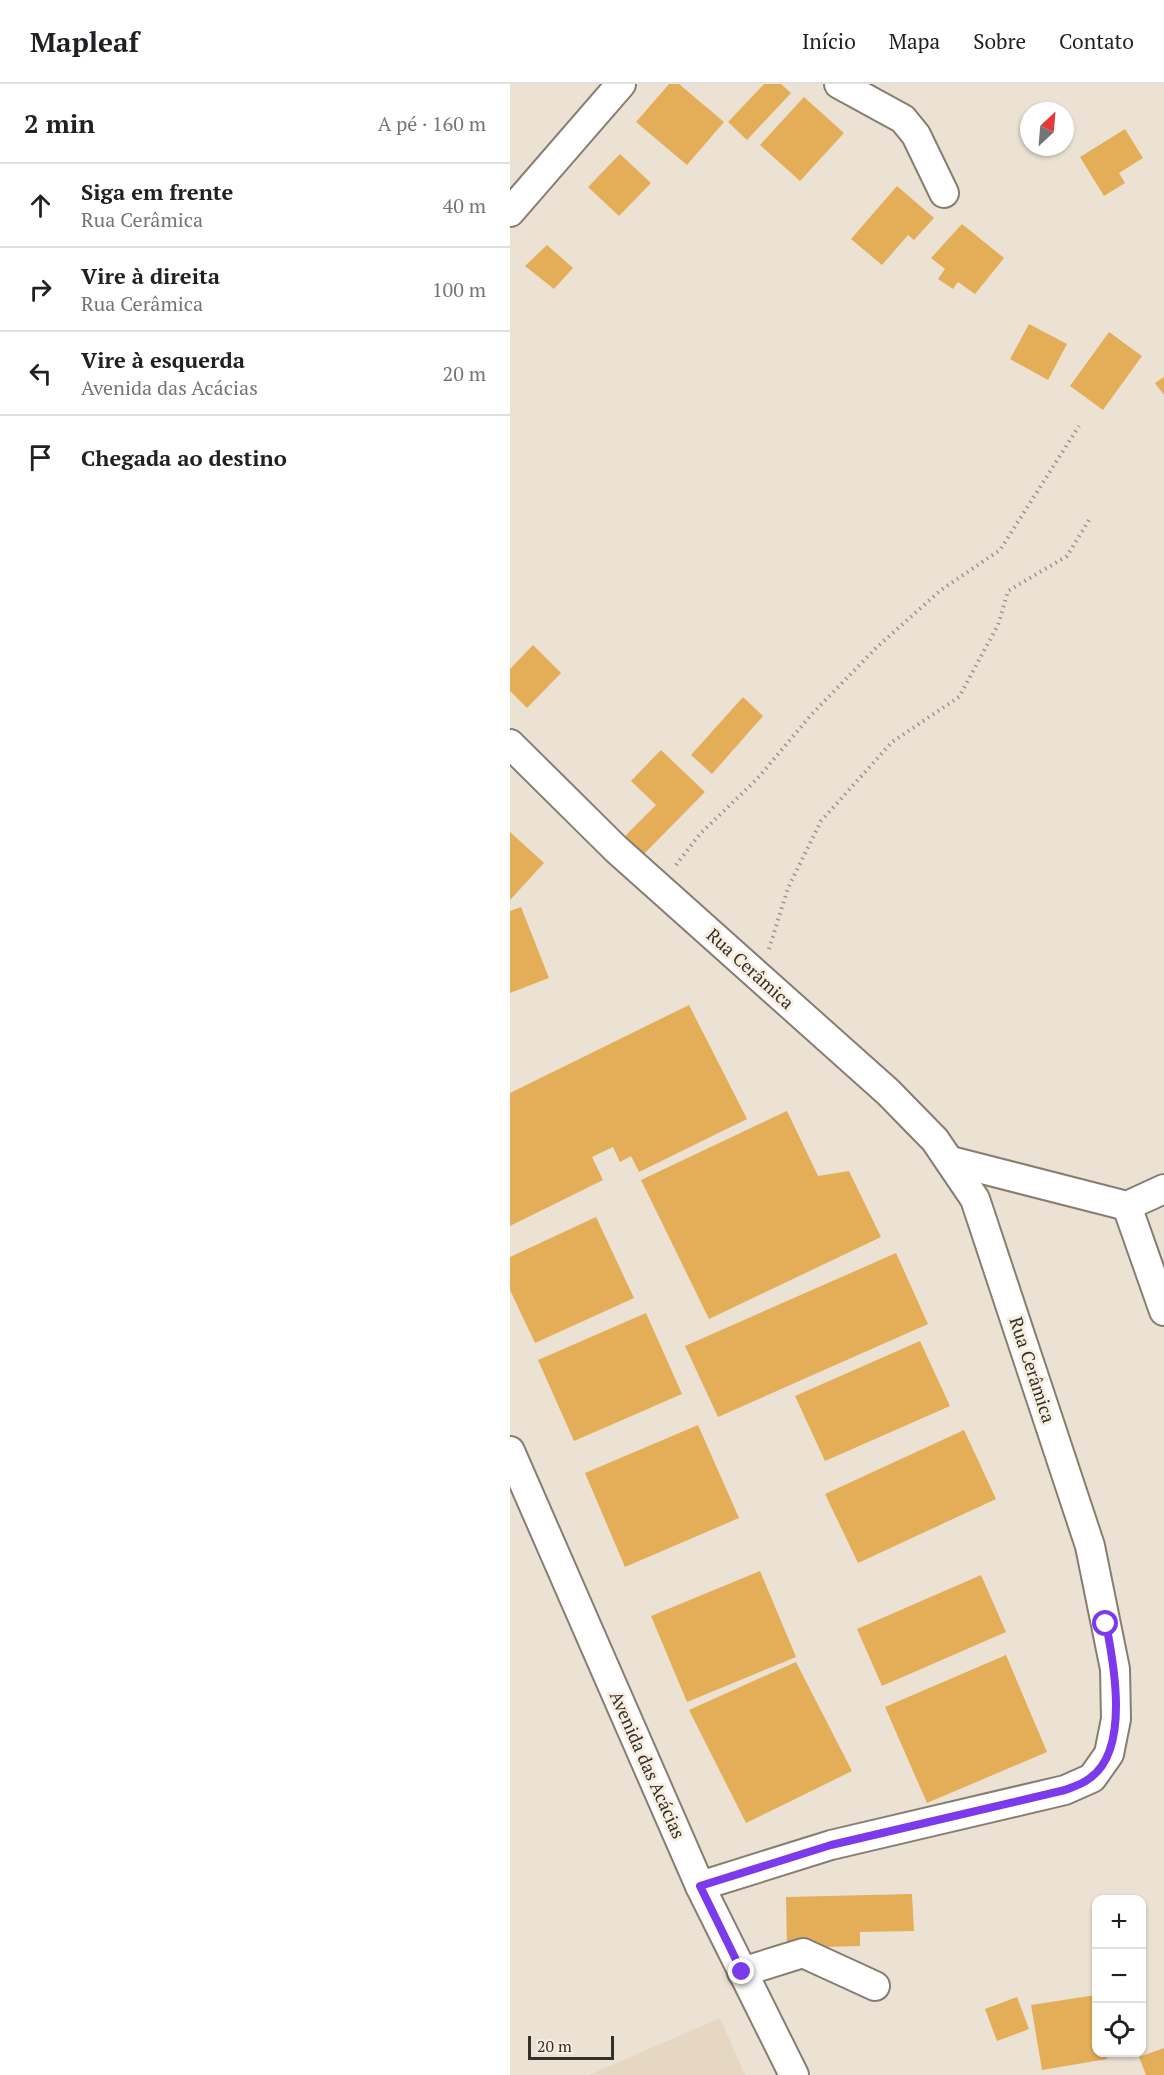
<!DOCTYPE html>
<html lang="pt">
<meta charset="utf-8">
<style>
:root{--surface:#fff;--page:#f2f2f2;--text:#202124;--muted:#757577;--line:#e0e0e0}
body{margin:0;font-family:"PT Serif",serif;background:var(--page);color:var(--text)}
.controls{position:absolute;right:18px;bottom:18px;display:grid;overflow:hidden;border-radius:12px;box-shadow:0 2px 4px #0004}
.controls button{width:54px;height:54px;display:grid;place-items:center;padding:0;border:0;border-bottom:2px solid var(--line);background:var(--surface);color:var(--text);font:30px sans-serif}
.compass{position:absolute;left:510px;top:18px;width:54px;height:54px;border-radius:50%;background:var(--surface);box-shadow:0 2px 4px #0004;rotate:26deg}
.scale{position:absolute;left:18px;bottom:15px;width:86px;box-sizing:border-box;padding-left:6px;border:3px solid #34302b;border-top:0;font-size:16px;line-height:21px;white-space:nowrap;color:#34302b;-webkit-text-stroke:4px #f9efe1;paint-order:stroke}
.stop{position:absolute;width:18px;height:18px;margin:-14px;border:4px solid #7c3aed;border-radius:50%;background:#fff}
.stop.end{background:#7c3aed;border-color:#fff;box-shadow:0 2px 6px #0008}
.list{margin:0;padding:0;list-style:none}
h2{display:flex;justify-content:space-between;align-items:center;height:78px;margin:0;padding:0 24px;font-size:26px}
h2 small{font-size:20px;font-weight:400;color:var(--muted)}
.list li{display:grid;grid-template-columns:39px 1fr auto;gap:18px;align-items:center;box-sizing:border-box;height:84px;padding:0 24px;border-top:2px solid var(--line)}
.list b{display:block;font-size:22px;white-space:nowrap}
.list p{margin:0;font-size:20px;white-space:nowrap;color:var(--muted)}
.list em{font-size:20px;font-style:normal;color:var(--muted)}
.icon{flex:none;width:33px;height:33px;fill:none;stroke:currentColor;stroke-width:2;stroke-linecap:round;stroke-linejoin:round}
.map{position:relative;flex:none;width:654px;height:1991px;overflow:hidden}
header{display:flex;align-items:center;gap:36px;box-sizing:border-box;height:84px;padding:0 30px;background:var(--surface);border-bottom:2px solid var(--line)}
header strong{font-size:28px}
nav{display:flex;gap:33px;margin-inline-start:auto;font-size:21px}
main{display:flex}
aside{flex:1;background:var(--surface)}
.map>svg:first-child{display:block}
.built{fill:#e5d7c2}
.building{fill:#e3ae57}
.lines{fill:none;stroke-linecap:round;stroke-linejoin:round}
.minor-casing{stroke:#877e71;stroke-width:32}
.path{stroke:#9d958b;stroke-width:4;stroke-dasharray:1.5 4.5;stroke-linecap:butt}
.minor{stroke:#fff;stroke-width:28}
.route{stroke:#7c3aed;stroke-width:8}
.labels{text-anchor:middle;stroke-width:6;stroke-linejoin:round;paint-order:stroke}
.street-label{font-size:18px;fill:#34302b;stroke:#f9efe1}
</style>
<header>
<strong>Mapleaf</strong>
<nav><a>Início</a><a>Mapa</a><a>Sobre</a><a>Contato</a></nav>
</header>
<main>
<aside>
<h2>2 min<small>A pé · 160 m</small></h2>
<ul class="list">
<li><svg class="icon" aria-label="ahead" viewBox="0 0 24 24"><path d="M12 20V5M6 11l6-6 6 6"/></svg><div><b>Siga em frente</b><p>Rua Cerâmica</p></div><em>40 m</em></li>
<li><svg class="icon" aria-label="right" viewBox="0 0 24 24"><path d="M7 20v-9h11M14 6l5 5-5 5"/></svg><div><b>Vire à direita</b><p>Rua Cerâmica</p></div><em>100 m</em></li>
<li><svg class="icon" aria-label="left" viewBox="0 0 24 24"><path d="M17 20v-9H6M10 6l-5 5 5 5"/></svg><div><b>Vire à esquerda</b><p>Avenida das Acácias</p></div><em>20 m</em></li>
<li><svg class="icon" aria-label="arrive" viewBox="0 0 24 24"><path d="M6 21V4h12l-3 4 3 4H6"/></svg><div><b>Chegada ao destino</b></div></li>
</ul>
</aside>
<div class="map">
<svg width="654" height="1991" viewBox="0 0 654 1991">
<rect width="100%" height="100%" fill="#ece2d4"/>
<!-- built -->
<polygon class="built" points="210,1934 235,1991 79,1991"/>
<!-- building -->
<g class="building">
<polygon points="159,0 169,0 214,38 177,81 126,38"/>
<polygon points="254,0 271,0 281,9 237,56 218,38"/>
<polygon points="294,13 334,49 290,97 250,61"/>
<polygon points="615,45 633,74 609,89 615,99 594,112 570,73"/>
<polygon points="110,70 141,99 109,132 78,103"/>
<polygon points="387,102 424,134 404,156 398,151 372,181 341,155"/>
<polygon points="452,140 494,174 465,210 448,198 443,205 428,195 435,185 421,174"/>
<polygon points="37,161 63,184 44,205 15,182"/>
<polygon points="519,240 557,260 538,296 500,275"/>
<polygon points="599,248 632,272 593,326 560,302"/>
<polygon points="654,293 654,311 645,299"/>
<polygon points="23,561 51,589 17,624 0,607 0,585"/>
<polygon points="233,613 253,632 202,690 181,671"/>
<polygon points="151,666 195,708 129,775 110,757 146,721 121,697"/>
<polygon points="0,748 34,779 0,816"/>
<polygon points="11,823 39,894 0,909 0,827"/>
<polygon points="179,921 237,1035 129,1088 121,1072 110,1078 103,1063 82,1073 93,1096 0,1142 0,1009"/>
<polygon points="277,1027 308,1092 339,1087 371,1153 199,1235 131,1096"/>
<polygon points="86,1133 124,1214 25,1259 0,1206 0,1173"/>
<polygon points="386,1169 418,1240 208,1333 175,1262"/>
<polygon points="136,1229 172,1310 64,1357 28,1276"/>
<polygon points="410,1257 440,1322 315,1377 285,1312"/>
<polygon points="188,1341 229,1434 115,1483 75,1389"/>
<polygon points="454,1346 486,1415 348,1479 315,1410"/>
<polygon points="250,1487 286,1573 177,1618 141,1532"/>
<polygon points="471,1491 496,1548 372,1602 347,1545"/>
<polygon points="496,1571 537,1668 417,1719 375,1623"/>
<polygon points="286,1578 342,1687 236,1739 179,1626"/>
<polygon points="402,1810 404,1847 350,1848 350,1862 277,1864 276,1813"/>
<polygon points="586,1911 586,1968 596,1968 597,1975 532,1986 521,1921"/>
<polygon points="507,1913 519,1945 487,1957 475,1925"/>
<polygon points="654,1964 654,1991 636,1991 629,1973"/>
</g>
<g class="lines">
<!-- minor casing -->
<g class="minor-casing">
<g id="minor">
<polyline points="329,0 393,35 406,51 434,109"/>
<polyline points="0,128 111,0"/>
<polyline points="0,660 106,765 378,1008 425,1056 465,1115 580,1462 605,1585 606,1635 599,1670 582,1694 555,1706 321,1761 190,1802"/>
<polyline points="441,1077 617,1122 654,1105"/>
<polyline points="617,1122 654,1227"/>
<polyline points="0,1367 190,1802 284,1991"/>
<polyline points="232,1888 293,1869 365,1902"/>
</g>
</g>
<!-- path -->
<g class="path">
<polyline points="166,781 190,750 247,695 301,631 367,563 431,506 490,466 569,342"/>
<polyline points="259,865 278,804 311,737 382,658 449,613 488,541 498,507 557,472 581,433"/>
</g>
<!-- minor -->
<use href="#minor" class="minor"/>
</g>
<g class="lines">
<!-- route -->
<path class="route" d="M 232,1888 L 190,1802 L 321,1761 L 555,1706 C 563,1703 573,1700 580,1694 C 620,1666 604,1580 596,1540"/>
</g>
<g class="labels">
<!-- street labels -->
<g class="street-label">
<text transform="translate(240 885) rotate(42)" y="6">Rua Cerâmica</text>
<text transform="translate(522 1286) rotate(72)" y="6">Rua Cerâmica</text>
<text transform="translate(137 1681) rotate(66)" y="6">Avenida das Acácias</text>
</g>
</g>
</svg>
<div class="controls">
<button>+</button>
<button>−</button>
<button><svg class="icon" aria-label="locate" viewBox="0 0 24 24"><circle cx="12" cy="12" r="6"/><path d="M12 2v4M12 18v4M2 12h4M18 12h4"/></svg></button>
</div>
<svg class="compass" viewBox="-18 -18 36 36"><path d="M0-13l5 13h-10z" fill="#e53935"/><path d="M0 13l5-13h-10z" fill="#757577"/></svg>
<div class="scale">20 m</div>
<div class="stop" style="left:596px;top:1540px"></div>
<div class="stop end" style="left:232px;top:1888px"></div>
</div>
</main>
